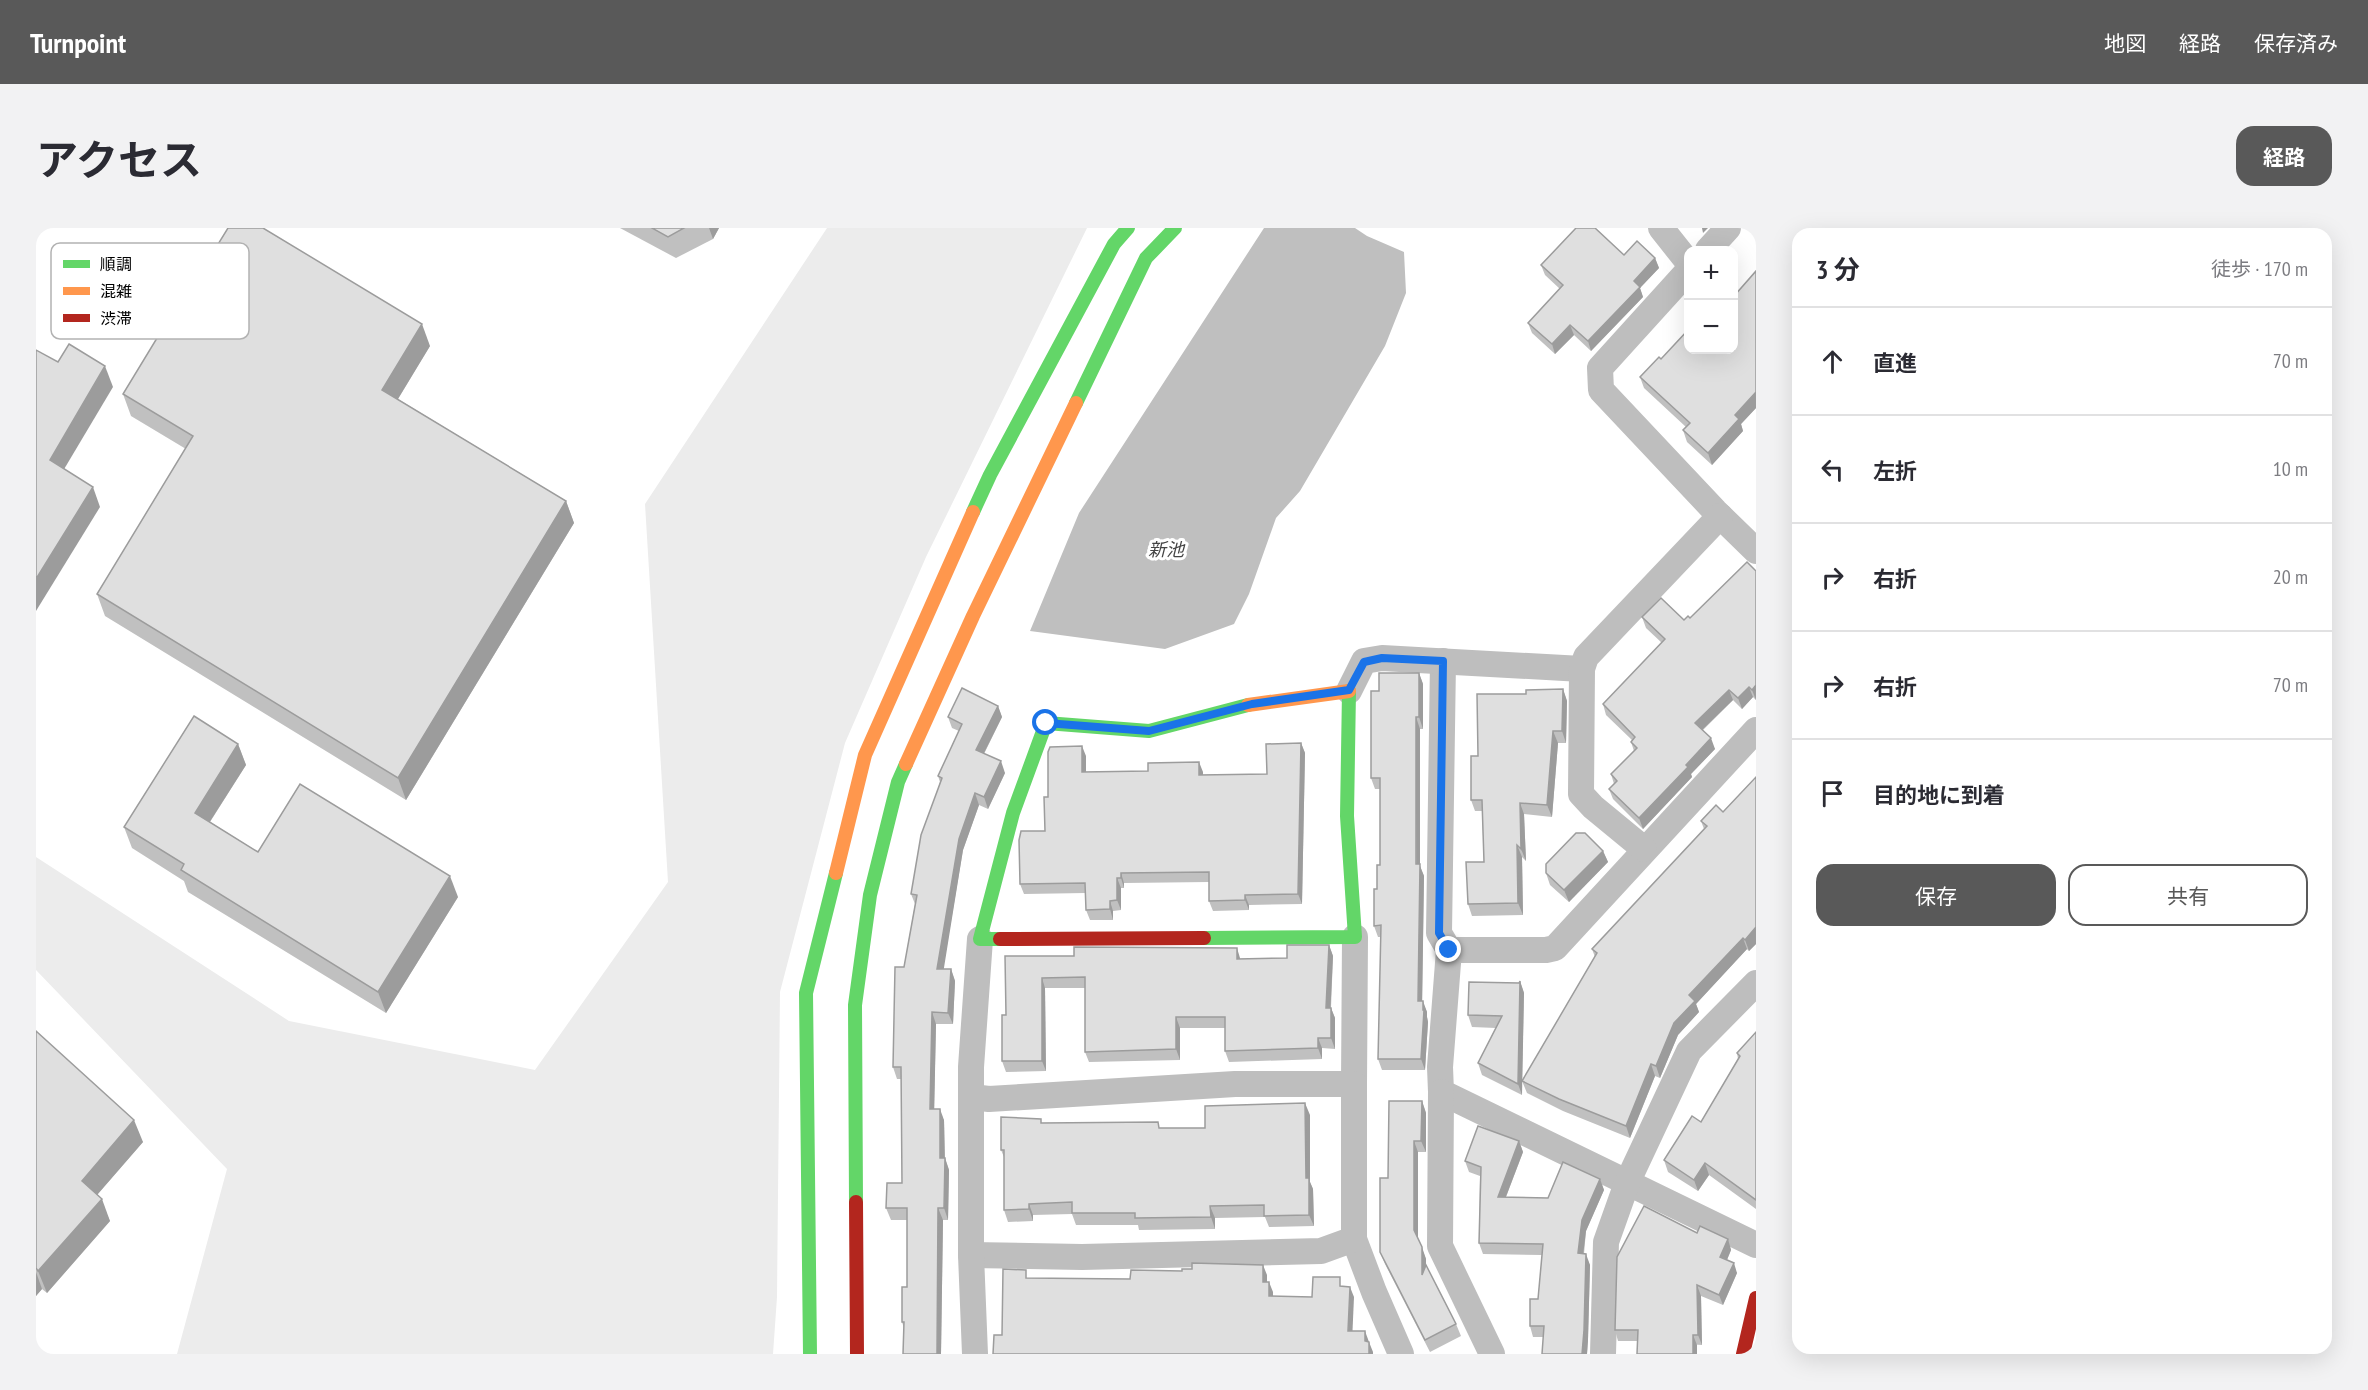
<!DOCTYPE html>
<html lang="ja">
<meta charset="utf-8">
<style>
:root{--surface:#fff;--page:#f2f2f3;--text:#2b2b33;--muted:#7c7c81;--line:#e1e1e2;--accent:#595959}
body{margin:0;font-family:"PT Sans Narrow","Noto Sans JP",sans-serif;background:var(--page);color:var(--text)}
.controls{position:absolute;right:18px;top:18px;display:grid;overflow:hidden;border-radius:12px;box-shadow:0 6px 24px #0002}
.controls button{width:54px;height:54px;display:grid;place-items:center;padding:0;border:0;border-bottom:2px solid var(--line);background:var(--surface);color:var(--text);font:30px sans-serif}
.stop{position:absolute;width:18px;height:18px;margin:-14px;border:4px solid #1a73e8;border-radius:50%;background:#fff}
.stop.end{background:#1a73e8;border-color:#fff;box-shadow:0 2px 6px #0008}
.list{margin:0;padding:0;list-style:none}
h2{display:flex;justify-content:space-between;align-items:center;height:78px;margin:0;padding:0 24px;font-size:26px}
h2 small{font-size:20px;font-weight:400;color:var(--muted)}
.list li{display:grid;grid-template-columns:39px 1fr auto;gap:18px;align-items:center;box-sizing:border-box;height:108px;padding:0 24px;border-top:2px solid var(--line)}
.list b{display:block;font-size:22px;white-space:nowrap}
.list em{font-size:20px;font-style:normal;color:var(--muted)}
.actions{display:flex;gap:12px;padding:18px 24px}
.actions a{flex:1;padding:14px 0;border:2px solid var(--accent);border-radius:18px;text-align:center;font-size:21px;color:var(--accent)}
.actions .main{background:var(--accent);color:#fff}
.icon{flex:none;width:33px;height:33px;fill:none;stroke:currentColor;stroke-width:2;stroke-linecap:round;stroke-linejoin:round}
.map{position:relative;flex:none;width:1720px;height:1126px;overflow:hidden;border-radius:18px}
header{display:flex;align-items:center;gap:36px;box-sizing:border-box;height:84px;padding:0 30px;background:var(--accent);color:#fff}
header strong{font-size:28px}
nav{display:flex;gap:33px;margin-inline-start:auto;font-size:21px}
.intro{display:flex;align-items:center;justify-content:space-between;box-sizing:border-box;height:144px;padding:0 36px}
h1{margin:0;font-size:42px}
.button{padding:15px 27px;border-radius:18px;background:var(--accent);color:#fff;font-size:21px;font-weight:700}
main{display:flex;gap:36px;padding:0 36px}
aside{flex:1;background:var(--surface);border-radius:18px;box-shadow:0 6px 24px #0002}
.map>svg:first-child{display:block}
.green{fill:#ececec}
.water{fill:#bfbfbf}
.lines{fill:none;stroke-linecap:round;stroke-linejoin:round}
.street{stroke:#bebebe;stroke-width:26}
.fast{stroke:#63d668;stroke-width:14}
.slow{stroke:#ff974d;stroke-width:14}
.jam{stroke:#b3261e;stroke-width:14}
.wall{fill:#c0c0c0}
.shaded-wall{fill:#9c9c9c}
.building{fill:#dfdfdf;stroke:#9c9c9c;stroke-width:1.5}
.route{stroke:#1a73e8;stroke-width:8}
.labels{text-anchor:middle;stroke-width:6;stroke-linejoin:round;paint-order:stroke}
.water-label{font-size:18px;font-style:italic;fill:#444;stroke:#fff}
.key{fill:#fff;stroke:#b2b2b2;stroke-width:1.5}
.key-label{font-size:16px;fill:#000}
</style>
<header>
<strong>Turnpoint</strong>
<nav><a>地図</a><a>経路</a><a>保存済み</a></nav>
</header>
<div class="intro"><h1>アクセス</h1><a class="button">経路</a></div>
<main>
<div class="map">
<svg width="1720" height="1126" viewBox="0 0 1720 1126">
<rect width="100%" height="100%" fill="#fff"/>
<!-- green -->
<polygon class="green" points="791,0 1051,0 890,329 809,515 744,764 741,1069 737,1126 141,1126 191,941 0,742 0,629 253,793 499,842 632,654 609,276"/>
<!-- water -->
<polygon class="water" points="1228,0 1319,0 1331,8 1368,24 1370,65 1349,118 1264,263 1240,290 1213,366 1198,396 1129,421 994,403 1043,285"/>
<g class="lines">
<!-- street -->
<g class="street">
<polyline points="1625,0 1652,34"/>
<polyline points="1672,22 1692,0"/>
<polyline points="1652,43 1564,140 1565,162 1679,283 1720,323"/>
<polyline points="1407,433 1403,705 1413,722"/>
<polyline points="1313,463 1328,433 1346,430 1546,441"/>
<polyline points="1720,502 1519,720 1510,722 1413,722 1404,839 1405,864 1720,1017"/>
<polyline points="1608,621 1557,579 1545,566 1546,441 1550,429 1684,288"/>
<polyline points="1318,856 1319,709"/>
<polyline points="1405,864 1404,1018 1456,1126"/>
<polyline points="1318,1011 1338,1064 1365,1126"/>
<polyline points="935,1027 1046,1029 1285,1023 1318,1011 1318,856 1199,856 953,871 936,869"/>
<polyline points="939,1126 935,1027 935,839 944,711"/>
<polyline points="1567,1126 1570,1014 1591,955 1653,823 1720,755"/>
</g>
<!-- fast -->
<g class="fast">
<polyline points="1040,175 1110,30 1139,0"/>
<polyline points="937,284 954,247 1078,16 1092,0"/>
<polyline points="1168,710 1319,709 1311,588 1313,463"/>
<polyline points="964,711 944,711 977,585 1010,495 1113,503 1212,477"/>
<polyline points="820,974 819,777 834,667 862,554 870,536"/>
<polyline points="774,1126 770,765 800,645"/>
</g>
<!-- slow -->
<g class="slow">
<polyline points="1212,477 1313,463"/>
<polyline points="870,536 937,388 1040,175"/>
<polyline points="800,645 829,527 937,284"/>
</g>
<!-- jam -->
<g class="jam">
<polyline points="964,711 1168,710"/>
<polyline points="820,974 821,1126"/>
<polyline points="1707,1126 1720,1070"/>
</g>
</g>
<!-- wall -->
<g class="wall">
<polygon points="584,0 683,0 677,11 640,30"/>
<polygon points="1588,27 1619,30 1623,40 1604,60 1607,69 1555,123 1538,107 1519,126 1496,105 1492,95 1524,61 1509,47 1505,37"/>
<polygon points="1720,43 1720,180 1705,196 1707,203 1676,237 1651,214 1647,202 1650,199 1608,160 1604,149 1625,131 1653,122"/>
<polygon points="394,118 362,171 530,273 538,295 370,572 69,388 61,366 150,221 95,188 87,166"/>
<polygon points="1720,343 1720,472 1717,469 1706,481 1697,472 1667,502 1679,521 1655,546 1656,549 1607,601 1577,571 1573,561 1578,556 1575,546 1598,523 1595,514 1596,512 1570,487 1567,476 1626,415 1610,400 1606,389 1648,392 1654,390"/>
<polygon points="1383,445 1387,456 1387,501 1384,501 1384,638 1388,648 1386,773 1391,784 1391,789 1392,794 1389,842 1346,842 1342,831 1345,709 1342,709 1338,698 1344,637 1344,561 1339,561 1335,550 1343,463"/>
<polygon points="1527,461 1531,473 1530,515 1522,515 1516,589 1488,586 1490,633 1486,629 1487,687 1436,688 1432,676 1448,634 1446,583 1439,583 1435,572 1442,528 1490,466"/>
<polygon points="962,478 966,489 948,526 969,545 952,581 943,577 927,622 907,741 915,741 919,753 917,796 900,796 898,881 908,892 909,930 913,942 912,992 907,992 905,1126 867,1126 868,1100 866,1094 871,1059 871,992 855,992 850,980 866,955 865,851 861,851 857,839 868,739 879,676 875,666 904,554 902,548 923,503 916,500 912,489"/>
<polygon points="1265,515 1269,525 1266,676 1213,677 1213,682 1177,683 1173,673 1173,654 1088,655 1088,660 1085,660 1085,682 1077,683 1077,692 1054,692 1050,682 1050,665 988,666 984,656 1009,603 1050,528 1050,544 1167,544 1167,547 1231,546"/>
<polygon points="202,516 210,537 174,594 222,624 422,669 350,785 152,664 148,653 96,620 88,599"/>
<polygon points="1720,549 1720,716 1713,723 1711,721 1660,776 1663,784 1642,807 1624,850 1619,848 1594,910 1527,883 1491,865 1486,853 1486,867 1446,847 1442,835 1460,800 1436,799 1432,787 1483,755 1484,753 1488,765 1486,853 1559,729 1556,721 1668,601 1665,593 1687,584"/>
<polygon points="1567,623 1572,634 1533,674 1514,657 1510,645"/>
<polygon points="1293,717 1297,728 1295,780 1299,790 1299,821 1286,820 1286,831 1193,834 1189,823 1189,800 1144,800 1144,832 1053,834 1049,824 1049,760 1009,760 1010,843 970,844 966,833 970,787 969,728 1204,731 1251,730"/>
<polygon points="0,803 107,914 61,967 74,993 11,1065 6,1061 0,1068"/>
<polygon points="1720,804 1720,981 1673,947 1662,963 1632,944 1628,932 1665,894 1702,831 1701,825"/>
<polygon points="1386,873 1390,885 1390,924 1382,924 1382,1011 1390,1031 1390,1038 1420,1096 1425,1108 1394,1124 1349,1036 1344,1024 1352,950"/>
<polygon points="1274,887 1274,954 1277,961 1278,998 1233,999 1229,989 1179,990 1179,1001 1103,1002 1102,997 1040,997 1036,986 997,987 997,993 972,994 968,982 968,929 965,922 1006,895 1124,900 1169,900"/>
<polygon points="1483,913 1487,924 1470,969 1512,970 1564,951 1568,962 1550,1003 1548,1026 1554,1037 1552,1112 1551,1126 1506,1126 1508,1109 1497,1109 1494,1098 1502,1071 1506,1027 1447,1026 1443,1015 1444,948 1433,944 1429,933"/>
<polygon points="1661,1005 1692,1011 1695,1022 1691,1032 1701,1045 1687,1077 1665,1068 1666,1117 1602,1113 1582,1113 1579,1102"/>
</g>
<!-- shaded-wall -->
<g class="shaded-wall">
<polygon points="673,0 683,0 677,11"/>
<polygon points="1666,0 1672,0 1667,5"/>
<polygon points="1619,30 1623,40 1604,60 1607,69 1555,123 1552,113 1598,53"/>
<polygon points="386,96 394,118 354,184 346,162"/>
<polygon points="1534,97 1538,107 1519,126 1516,116"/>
<polygon points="69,138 77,159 21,253 14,232"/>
<polygon points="1720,164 1720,180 1705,196 1707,203 1676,237 1672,225 1699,187"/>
<polygon points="57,259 64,279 0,383 0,351"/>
<polygon points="530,273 538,295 370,572 362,550"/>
<polygon points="1383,445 1387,456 1387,501 1383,489"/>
<polygon points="1720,457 1720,472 1716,462"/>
<polygon points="1713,459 1717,469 1706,481 1702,470"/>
<polygon points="1527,461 1531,473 1530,515 1526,503"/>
<polygon points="1693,462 1697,472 1663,505 1659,495"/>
<polygon points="962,478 966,489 944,533 940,522"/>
<polygon points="1380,489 1384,501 1384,638 1388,648 1386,784 1382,773 1380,576"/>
<polygon points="1517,503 1522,515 1516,589 1511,577"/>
<polygon points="1675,510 1679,521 1655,546 1656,549 1607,601 1603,590 1650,537"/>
<polygon points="1265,515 1269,525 1266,676 1262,666"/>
<polygon points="202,516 210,537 166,606 159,585"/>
<polygon points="1046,518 1050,528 1050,554 1046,544"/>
<polygon points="965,533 969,545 952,581 948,569"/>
<polygon points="1163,534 1167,544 1167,557 1163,547"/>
<polygon points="939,565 943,577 927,622 906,752 901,741 923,611"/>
<polygon points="1484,575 1488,586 1490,633 1485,621"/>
<polygon points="1481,617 1486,629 1487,687 1482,675"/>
<polygon points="1567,623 1572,634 1533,674 1528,662"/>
<polygon points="1085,645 1088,655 1088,660 1085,650"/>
<polygon points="414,648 422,669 350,785 342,764"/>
<polygon points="1081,650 1085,660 1085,682 1081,672"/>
<polygon points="1209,667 1213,677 1213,682 1209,672"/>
<polygon points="1074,673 1077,683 1077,692 1074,681"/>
<polygon points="1720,699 1720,716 1713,723 1709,712"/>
<polygon points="1707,710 1711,721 1660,776 1663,784 1642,807 1624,850 1620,838 1638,795 1653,767"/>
<polygon points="1293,717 1297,728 1294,790 1290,780"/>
<polygon points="1201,720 1204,730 1204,741 1201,731"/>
<polygon points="915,741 919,753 917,796 912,785"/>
<polygon points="1006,750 1009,760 1010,843 1006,833"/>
<polygon points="1484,753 1488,765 1486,867 1482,856"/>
<polygon points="1387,773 1391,784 1391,789 1392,794 1389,842 1385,831"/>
<polygon points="1295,780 1299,790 1299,821 1295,810"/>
<polygon points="896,784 900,796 898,892 894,881"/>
<polygon points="1140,789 1144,800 1144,832 1140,821"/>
<polygon points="1282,810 1286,820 1286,831 1282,820"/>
<polygon points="1615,836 1619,848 1594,910 1590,898"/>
<polygon points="1386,873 1390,885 1390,924 1385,913"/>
<polygon points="1269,875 1274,887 1274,954 1277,961 1278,998 1273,987 1270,950"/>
<polygon points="904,881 908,892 909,942 904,930"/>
<polygon points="98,892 107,914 54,975 46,953"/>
<polygon points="1378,913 1382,924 1382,1014 1378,1002"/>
<polygon points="1483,913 1487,924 1466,979 1462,969"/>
<polygon points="909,930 913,942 912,992 908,980"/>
<polygon points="1669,935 1673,947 1662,963 1658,952"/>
<polygon points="1564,951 1568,962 1550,1003 1546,1036 1542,1025 1546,992"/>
<polygon points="66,971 74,993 11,1065 2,1043"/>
<polygon points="993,976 997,987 997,993 993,981"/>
<polygon points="1174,978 1179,990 1179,1001 1175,989"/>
<polygon points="902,980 907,992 905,1126 901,1126"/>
<polygon points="1692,1011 1695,1022 1688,1039 1684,1029"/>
<polygon points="1386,1019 1390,1031 1390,1059 1386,1047"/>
<polygon points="1550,1026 1554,1037 1552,1112 1551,1126 1546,1126"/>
<polygon points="1698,1035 1701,1045 1687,1077 1683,1067"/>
<polygon points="1227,1037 1231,1047 1231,1064 1227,1054"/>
<polygon points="0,1044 6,1061 0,1068"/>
<polygon points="1233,1054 1237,1064 1237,1079 1233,1068"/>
<polygon points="1661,1057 1665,1068 1666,1117 1662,1107"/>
<polygon points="1314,1059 1318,1069 1316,1114 1312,1103"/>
<polygon points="1329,1103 1333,1114 1329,1113"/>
<polygon points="1657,1107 1661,1117 1661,1126 1657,1126"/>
<polygon points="1333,1114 1337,1124 1337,1126 1333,1126"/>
</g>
<!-- building -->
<g class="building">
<polygon points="192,0 227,0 386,96 346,162 530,273 362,550 61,366 157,208 87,166 149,64 152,65"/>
<polygon points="616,0 648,0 632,9"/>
<polygon points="1540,0 1559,0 1588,27 1601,13 1619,30 1598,53 1604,59 1552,113 1534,97 1516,116 1492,95 1527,57 1505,37"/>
<polygon points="1720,43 1720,164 1699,187 1703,191 1672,225 1647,202 1654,195 1604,149 1623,129 1625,131 1653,101 1653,122 1698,122 1698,68"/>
<polygon points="33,116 69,138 14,232 57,259 0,351 0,122 22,134"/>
<polygon points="1711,334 1720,343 1720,457 1716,462 1713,459 1702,470 1693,462 1659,495 1675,510 1650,537 1652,539 1603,590 1573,561 1581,553 1575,546 1601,520 1595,514 1599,509 1567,476 1629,411 1606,389 1625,370 1648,392 1652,388 1654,390"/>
<polygon points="1343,445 1383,445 1383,489 1380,489 1380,636 1384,636 1382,773 1387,773 1387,782 1388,782 1385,831 1342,831 1345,697 1338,698 1338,661 1341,661 1341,637 1344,637 1344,550 1335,550 1335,463 1343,463"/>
<polygon points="926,460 962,478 940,522 965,533 948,569 939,565 923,611 901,741 915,741 912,785 896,784 894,881 904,881 904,930 909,930 908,980 902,980 901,1126 867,1126 868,1094 866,1094 866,1059 871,1059 871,980 850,980 851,955 866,955 865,839 857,839 859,739 868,739 881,667 875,666 885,607 906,550 902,548 926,496 912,489"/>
<polygon points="1527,461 1526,503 1517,503 1511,577 1484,575 1485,621 1481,617 1482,675 1432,676 1430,634 1448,634 1446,572 1435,572 1435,528 1442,528 1441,466 1490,466 1490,462"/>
<polygon points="158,488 202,516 159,585 222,624 264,556 414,648 342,764 145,642 148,636 88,599"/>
<polygon points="1265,515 1262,666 1209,667 1209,672 1173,673 1173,644 1085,645 1085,650 1081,650 1081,672 1074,673 1074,681 1050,682 1049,655 984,656 983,612 985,603 1009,603 1008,569 1012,569 1012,524 1014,519 1046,518 1046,544 1112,543 1112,535 1163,534 1163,547 1231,546 1230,516"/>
<polygon points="1720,549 1720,699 1709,712 1707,710 1653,767 1659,773 1638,795 1620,838 1615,836 1590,898 1523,871 1486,853 1561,725 1556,721 1671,598 1665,593 1680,577 1687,584"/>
<polygon points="1540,605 1549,605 1567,623 1528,662 1510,645 1510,636"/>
<polygon points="1251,717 1293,717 1290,780 1295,780 1295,810 1282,810 1282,820 1189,823 1189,789 1140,789 1140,821 1049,824 1049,749 1006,750 1006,833 966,833 966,787 970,787 969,728 1038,728 1038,719 1201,720 1201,731 1251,730"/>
<polygon points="1484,753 1482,856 1442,835 1466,788 1432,787 1433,754 1483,755"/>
<polygon points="0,803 98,892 46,953 66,971 2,1043 0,1040"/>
<polygon points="1720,804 1720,972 1669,935 1658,952 1628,932 1656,888 1665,894 1704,828 1701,825"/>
<polygon points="1353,873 1386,873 1385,913 1378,913 1378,1002 1386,1019 1386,1047 1390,1037 1420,1096 1389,1112 1344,1024 1344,950 1352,950"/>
<polygon points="1269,875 1270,950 1273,950 1273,987 1228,988 1228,977 1174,978 1175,989 1099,990 1099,985 1036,985 1036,974 993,976 993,981 968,982 968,922 965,922 965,889 1005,891 1005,895 1122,894 1123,900 1169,900 1169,878"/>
<polygon points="1442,898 1483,913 1462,969 1512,970 1527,934 1564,951 1546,992 1542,1025 1550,1026 1548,1102 1546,1126 1506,1126 1508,1098 1494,1098 1494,1071 1502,1071 1507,1016 1443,1015 1445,939 1429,933"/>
<polygon points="1608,978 1661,1005 1664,998 1692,1011 1684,1029 1698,1035 1683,1067 1661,1057 1662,1107 1657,1107 1657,1126 1601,1126 1602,1102 1579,1102 1581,1029"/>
<polygon points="1156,1035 1227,1037 1227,1054 1233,1054 1233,1068 1276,1069 1277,1049 1304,1049 1304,1058 1314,1059 1312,1103 1329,1103 1329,1113 1333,1114 1333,1126 957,1126 958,1107 966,1107 967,1041 990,1042 990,1050 1094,1051 1095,1042 1146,1043 1146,1041 1156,1041"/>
</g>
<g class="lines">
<!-- route -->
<polyline class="route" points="1010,495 1113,503 1216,476 1313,462 1328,434 1346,430 1407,433 1403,705 1413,722"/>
</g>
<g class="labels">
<!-- water labels -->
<g class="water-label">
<text x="1130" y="328">新池</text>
</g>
</g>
<!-- legend -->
<rect x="15" y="15" width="198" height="96" rx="9" class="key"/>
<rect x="27" y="32" width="27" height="8" fill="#63d668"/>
<rect x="27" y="59" width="27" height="8" fill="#ff974d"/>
<rect x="27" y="86" width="27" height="8" fill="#b3261e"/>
<g class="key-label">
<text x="64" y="42">順調</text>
<text x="64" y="69">混雑</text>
<text x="64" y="96">渋滞</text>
</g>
</svg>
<div class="controls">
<button>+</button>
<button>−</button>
</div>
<div class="stop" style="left:1010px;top:495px"></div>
<div class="stop end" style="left:1413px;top:722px"></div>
</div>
<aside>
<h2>3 分<small>徒歩 · 170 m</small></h2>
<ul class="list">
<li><svg class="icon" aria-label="ahead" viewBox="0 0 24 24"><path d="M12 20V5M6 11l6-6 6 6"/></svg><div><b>直進</b></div><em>70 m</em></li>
<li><svg class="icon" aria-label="left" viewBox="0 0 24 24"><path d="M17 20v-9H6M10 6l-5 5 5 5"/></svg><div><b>左折</b></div><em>10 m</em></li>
<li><svg class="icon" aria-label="right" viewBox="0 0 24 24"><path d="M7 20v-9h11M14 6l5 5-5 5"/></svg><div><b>右折</b></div><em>20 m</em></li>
<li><svg class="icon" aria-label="right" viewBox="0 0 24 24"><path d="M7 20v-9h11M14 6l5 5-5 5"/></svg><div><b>右折</b></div><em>70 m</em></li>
<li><svg class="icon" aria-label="arrive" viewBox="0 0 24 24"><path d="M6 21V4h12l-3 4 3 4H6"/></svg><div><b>目的地に到着</b></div></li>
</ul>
<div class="actions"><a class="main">保存</a><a>共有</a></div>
</aside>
</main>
